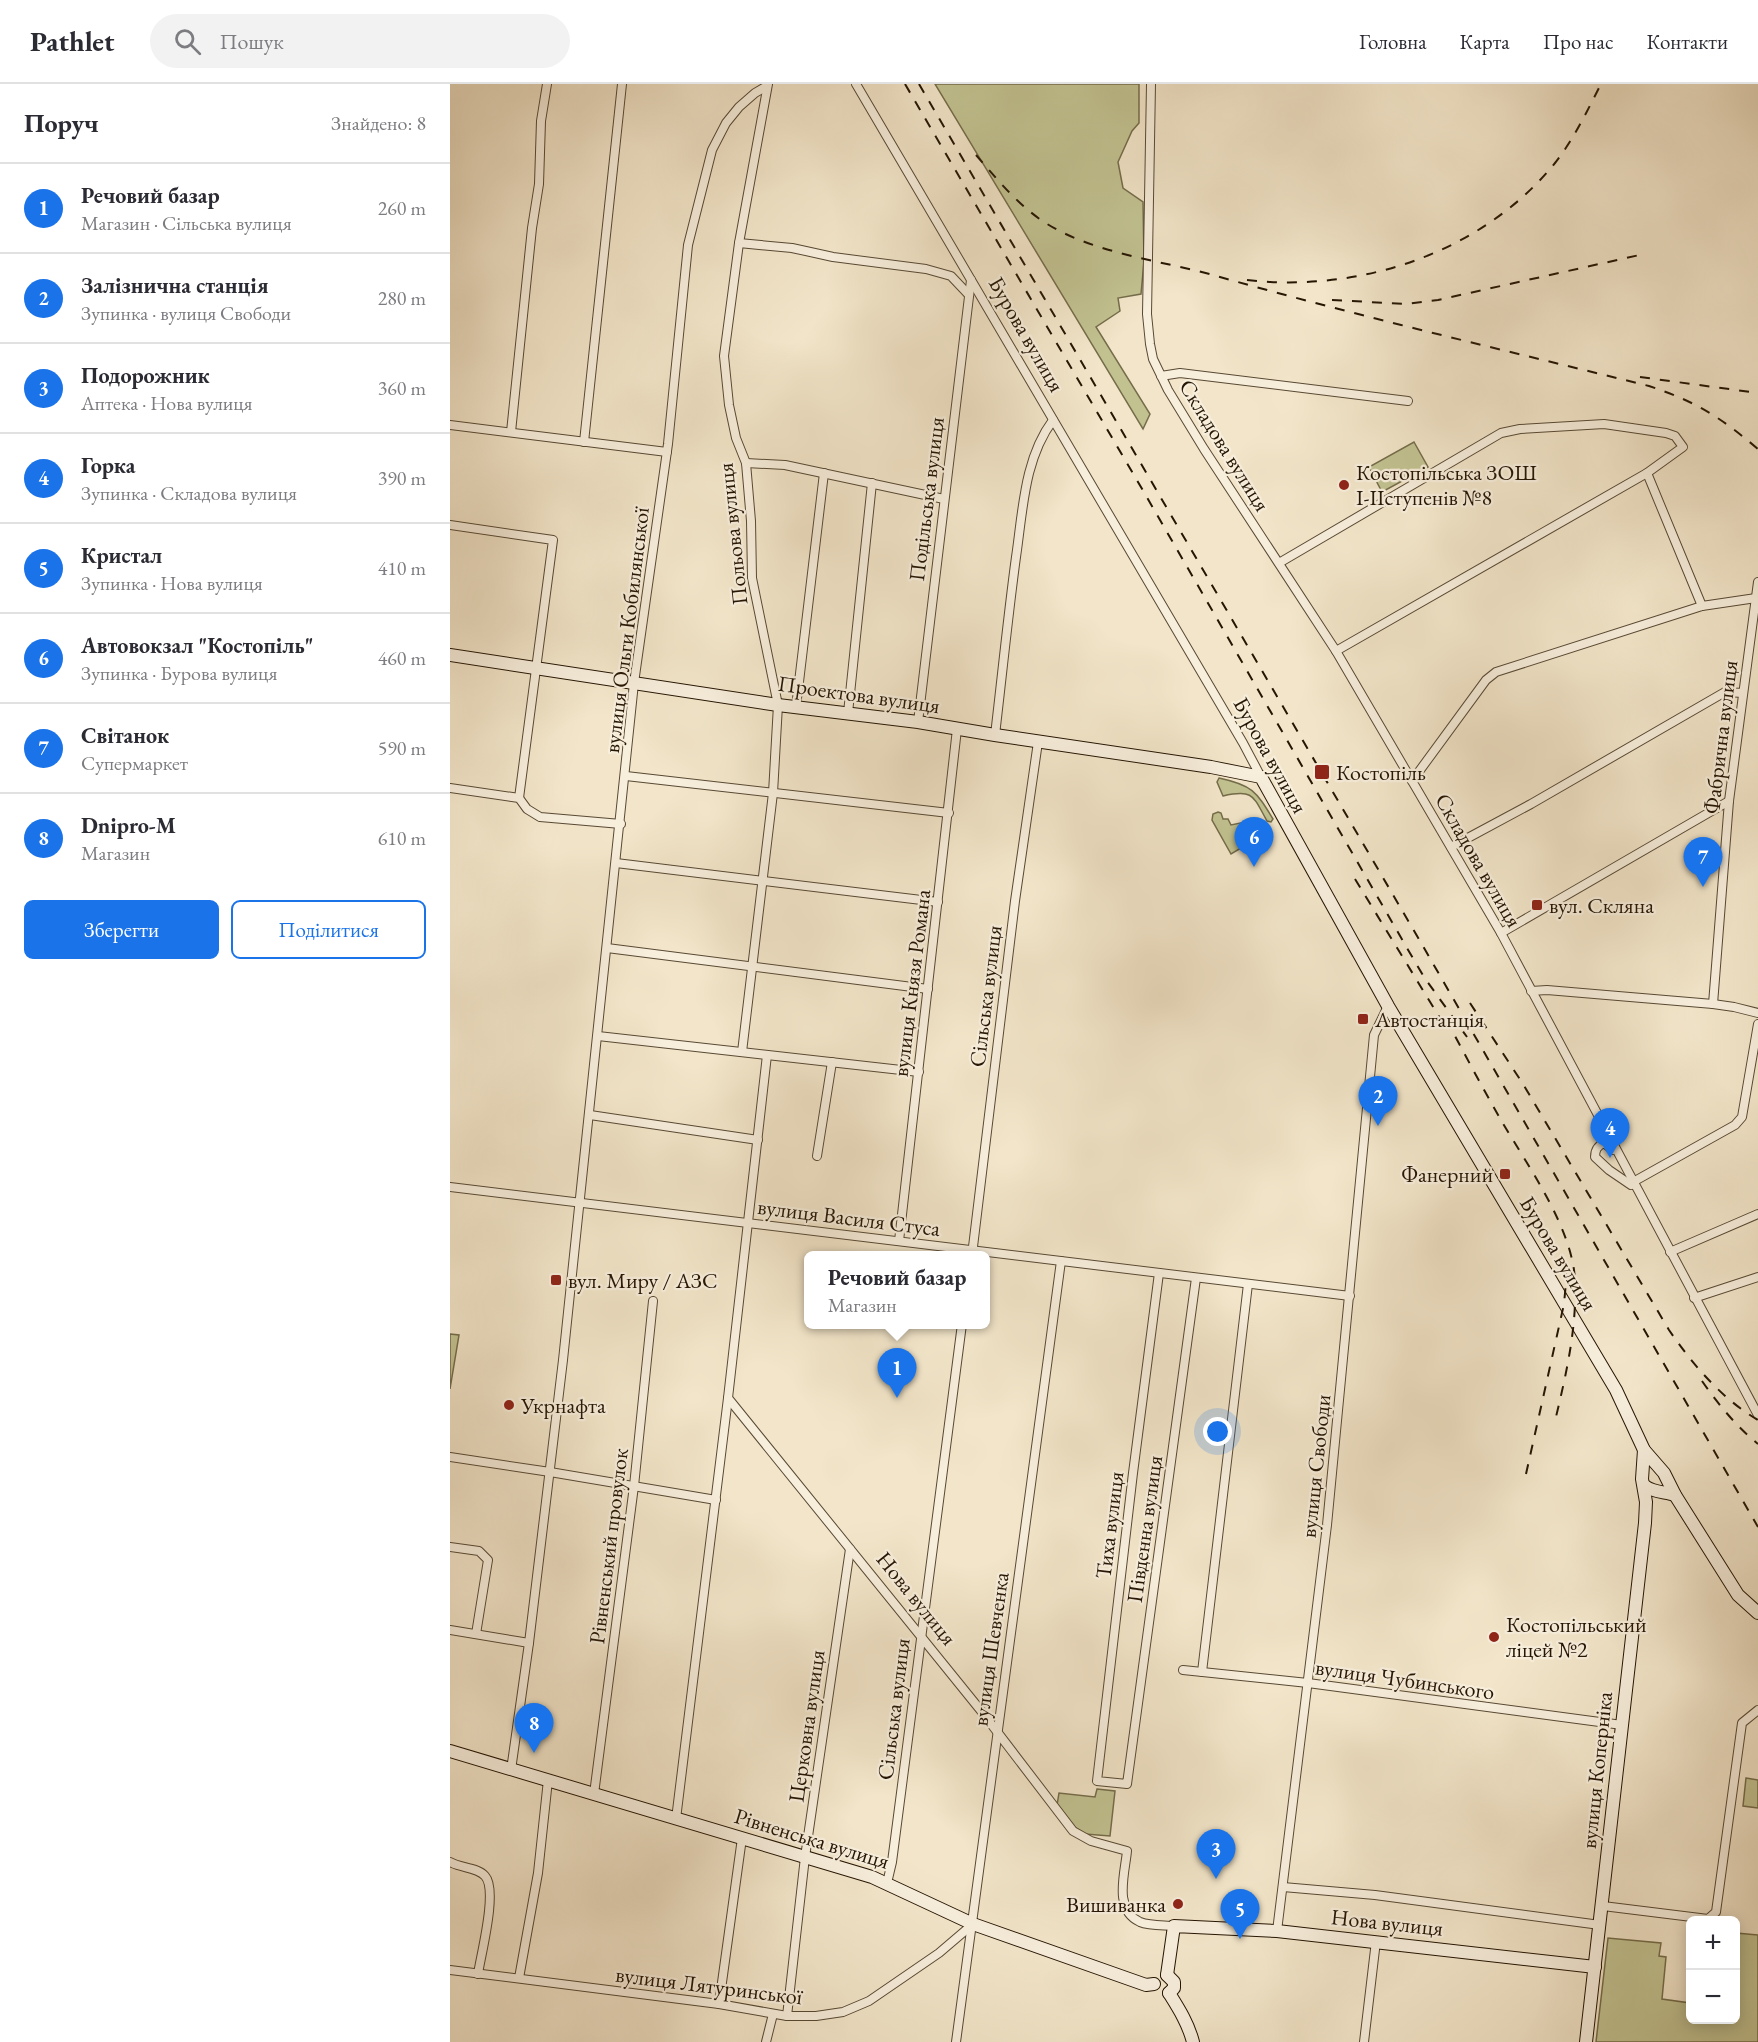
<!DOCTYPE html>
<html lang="uk">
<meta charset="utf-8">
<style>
:root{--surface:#fff;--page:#f2f2f3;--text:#2b2b33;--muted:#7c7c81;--line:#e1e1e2;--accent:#1a73e8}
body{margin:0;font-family:"EB Garamond",serif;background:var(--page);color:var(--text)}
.controls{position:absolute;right:18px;bottom:18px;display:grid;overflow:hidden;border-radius:9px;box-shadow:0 3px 15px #0003}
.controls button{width:54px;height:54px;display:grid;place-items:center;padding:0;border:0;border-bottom:2px solid var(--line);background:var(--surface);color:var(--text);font:30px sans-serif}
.you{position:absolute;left:768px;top:1348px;width:21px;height:21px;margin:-15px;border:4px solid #fff;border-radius:50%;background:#1a73e8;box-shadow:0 0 0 9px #1a73e833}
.badge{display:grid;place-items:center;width:39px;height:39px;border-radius:50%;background:var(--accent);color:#fff;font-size:20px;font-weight:700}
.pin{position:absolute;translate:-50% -50px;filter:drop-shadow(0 2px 3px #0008)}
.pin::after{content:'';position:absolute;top:32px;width:21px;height:18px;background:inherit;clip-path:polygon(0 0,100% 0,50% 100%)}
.popup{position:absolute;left:354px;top:1167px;width:186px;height:78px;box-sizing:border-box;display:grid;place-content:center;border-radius:9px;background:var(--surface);filter:drop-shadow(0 2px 4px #0005);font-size:20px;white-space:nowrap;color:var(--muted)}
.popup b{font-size:22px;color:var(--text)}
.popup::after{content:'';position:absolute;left:50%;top:100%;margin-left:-12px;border:12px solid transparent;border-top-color:var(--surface)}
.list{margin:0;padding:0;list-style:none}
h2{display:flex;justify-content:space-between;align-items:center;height:78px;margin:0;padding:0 24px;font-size:26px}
h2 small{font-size:20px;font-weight:400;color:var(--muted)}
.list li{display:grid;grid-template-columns:39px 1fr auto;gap:18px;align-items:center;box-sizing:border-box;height:90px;padding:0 24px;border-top:2px solid var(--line)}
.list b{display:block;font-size:22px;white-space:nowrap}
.list p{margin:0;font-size:20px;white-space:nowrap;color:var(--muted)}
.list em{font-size:20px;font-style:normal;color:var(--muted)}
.actions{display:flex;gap:12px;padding:18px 24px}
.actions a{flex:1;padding:14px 0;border:2px solid var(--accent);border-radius:9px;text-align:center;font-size:21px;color:var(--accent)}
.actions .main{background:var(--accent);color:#fff}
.icon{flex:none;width:33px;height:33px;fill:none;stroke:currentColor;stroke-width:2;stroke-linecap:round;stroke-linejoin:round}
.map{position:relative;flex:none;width:1308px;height:1958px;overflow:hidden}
header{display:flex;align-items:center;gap:36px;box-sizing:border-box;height:84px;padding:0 30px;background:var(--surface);border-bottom:2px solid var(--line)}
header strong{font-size:28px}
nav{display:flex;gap:33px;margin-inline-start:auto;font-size:21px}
.search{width:420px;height:54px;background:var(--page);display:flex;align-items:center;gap:15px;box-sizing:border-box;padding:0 21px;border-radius:33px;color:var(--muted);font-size:22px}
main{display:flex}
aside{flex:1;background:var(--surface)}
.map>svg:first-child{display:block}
.green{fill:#c2c291;stroke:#746c4a;stroke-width:1.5}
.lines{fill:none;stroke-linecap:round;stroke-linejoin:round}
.street-casing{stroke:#584934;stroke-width:10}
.secondary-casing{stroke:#251503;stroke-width:14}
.street{stroke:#f7eedc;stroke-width:8}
.secondary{stroke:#f7eedc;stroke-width:12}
.rail{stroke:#251503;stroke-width:2;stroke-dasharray:10 10;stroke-linecap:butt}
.poi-dot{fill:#8f2418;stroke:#f7eedc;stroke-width:2}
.labels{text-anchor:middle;stroke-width:4.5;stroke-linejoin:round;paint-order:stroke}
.street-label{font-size:22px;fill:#251503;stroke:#f7eedc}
.poi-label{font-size:22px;fill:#251503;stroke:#f7eedc;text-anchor:start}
</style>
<header>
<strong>Pathlet</strong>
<div class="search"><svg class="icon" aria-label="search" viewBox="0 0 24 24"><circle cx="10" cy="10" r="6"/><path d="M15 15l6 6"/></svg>Пошук</div>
<nav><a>Головна</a><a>Карта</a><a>Про нас</a><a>Контакти</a></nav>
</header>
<main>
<aside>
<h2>Поруч<small>Знайдено: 8</small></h2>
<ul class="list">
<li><span class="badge">1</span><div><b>Речовий базар</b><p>Магазин · Сільська вулиця</p></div><em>260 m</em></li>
<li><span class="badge">2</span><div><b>Залізнична станція</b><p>Зупинка · вулиця Свободи</p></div><em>280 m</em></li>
<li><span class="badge">3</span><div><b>Подорожник</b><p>Аптека · Нова вулиця</p></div><em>360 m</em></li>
<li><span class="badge">4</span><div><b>Горка</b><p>Зупинка · Складова вулиця</p></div><em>390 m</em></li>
<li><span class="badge">5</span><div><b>Кристал</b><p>Зупинка · Нова вулиця</p></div><em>410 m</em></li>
<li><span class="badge">6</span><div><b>Автовокзал &quot;Костопіль&quot;</b><p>Зупинка · Бурова вулиця</p></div><em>460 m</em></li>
<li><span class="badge">7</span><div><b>Світанок</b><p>Супермаркет</p></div><em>590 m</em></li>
<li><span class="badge">8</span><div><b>Dnipro-M</b><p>Магазин</p></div><em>610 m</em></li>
</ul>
<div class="actions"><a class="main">Зберегти</a><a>Поділитися</a></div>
</aside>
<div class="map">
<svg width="1308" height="1958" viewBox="0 0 1308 1958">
<rect width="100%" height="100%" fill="#f2e5c9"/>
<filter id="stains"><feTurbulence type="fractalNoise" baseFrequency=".00333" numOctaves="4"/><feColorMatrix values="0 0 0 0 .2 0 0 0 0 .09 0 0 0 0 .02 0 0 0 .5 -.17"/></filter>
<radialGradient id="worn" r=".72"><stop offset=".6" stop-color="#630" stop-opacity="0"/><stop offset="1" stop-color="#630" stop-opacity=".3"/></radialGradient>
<!-- green -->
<g class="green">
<polygon points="485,0 689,0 689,39 682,47 668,78 673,104 693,118 694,177 691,210 668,214 670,227 646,243 700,330 693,345"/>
<polygon points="964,358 978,383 932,408 919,383"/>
<path d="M 769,694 C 802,701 806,707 823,735 L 821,738 L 817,737 C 803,712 804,705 773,712 L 767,698 Z"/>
<polygon points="768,728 771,729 773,735 778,735 781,741 805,736 813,751 781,770 762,736 763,730"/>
<polygon points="0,1250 9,1251 0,1305"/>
<polygon points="1296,1694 1308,1696 1308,1724 1293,1722"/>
<polygon points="647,1705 665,1707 660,1752 635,1750 625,1743 607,1721 609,1709 645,1713"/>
<polygon points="1286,1849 1308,1851 1308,1958 1146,1958 1158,1854 1211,1859 1209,1872 1216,1873 1212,1915 1240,1919 1240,1936 1286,1936"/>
</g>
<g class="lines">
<!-- street casing -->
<g class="street-casing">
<g id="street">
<polyline points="406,0 793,659 811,693"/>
<polyline points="701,0 697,230 700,260 703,275 718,306 754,365 886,567 1051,849 1308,1331"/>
<polyline points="289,159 342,164 383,173 476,185 501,192 519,211"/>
<polyline points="711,292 730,289 958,317"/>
<polyline points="0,341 217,368"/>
<polyline points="61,348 82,144 89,100 91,37 97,0"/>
<polyline points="134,358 172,0"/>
<polyline points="296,379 335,381 494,415"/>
<polyline points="1197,389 1252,522"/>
<polyline points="0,441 103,456 69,714"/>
<polyline points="829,479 1051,349 1070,345 1154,340 1216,349 1225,352 1233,363 1197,389 886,567"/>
<polyline points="346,623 374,389"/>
<polyline points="398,629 422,399"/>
<polyline points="468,638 521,196"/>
<path d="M 545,651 C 552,592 558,532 566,473 C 573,426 574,375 603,336"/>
<polyline points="176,692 499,729"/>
<polyline points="962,697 1036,596 1046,588 1252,522 1306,514"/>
<polyline points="0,704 69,714 77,725 90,733 171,740"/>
<polyline points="1001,763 1081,720 1275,608 1293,609"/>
<polyline points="166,779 488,818"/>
<polyline points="1051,849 1279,717"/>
<polyline points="157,864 478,905"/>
<polyline points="1081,907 1097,906 1263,920 1284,923 1308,929"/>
<polyline points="1263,920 1279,717 1308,498"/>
<polyline points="148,952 469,988"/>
<polyline points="292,968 323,709 328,621 302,494 301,437 296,379 286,354 279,321 274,272 289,159 318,0"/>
<path d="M 317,971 L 278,1314 L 532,1628 L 623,1747 L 641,1757 L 677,1767 C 675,1789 663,1826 690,1838 C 700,1842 714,1841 724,1842"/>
<polyline points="140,1031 308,1056"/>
<path d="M 1163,1066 L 1154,1059 C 1147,1062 1145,1066 1145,1073 L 1159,1086 L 1181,1101"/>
<polyline points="367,1072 382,978"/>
<polyline points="1183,1098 1285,1041 1292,1033 1308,940"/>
<polyline points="0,1103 900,1212"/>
<polyline points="449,1157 507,645"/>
<polyline points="1220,1168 1308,1130"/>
<polyline points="522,1171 565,817 588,658"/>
<polyline points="709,1189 683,1389 647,1697 677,1700 746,1194"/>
<polyline points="1244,1214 1308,1193"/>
<polyline points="0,1373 100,1388 266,1416"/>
<polyline points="0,1463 29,1467 38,1476 26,1550"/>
<polyline points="0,1546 79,1559"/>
<polyline points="733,1586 858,1599 1172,1641"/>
<polyline points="752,1588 798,1200"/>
<polyline points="61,1686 79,1559 113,1276 184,599 218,360 238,161 262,66 276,39 289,23 305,9 317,2"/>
<polyline points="144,1710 184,1402 203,1217"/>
<polyline points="226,1735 278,1314"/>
<path d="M 0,1778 C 10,1784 27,1783 35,1792 C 48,1806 31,1870 28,1890"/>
<polyline points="437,1799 442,1778 512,1240"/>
<polyline points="833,1803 925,1811 1150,1841"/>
<polyline points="1153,1822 1258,1835 1266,1828 1292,1639 1308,1626"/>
<polyline points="827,1847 877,1441 924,951 938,922"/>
<polyline points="0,1886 269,1920 337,1932 366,1932 393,1928 419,1917 489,1869 523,1840"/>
<polyline points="69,1894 88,1789 98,1696"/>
<polyline points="269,1920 292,1754"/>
<polyline points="337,1932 355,1773 400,1465"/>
<polyline points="316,1958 323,1930"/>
<polyline points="506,1958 611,1177"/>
<polyline points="914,1958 926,1857"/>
</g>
</g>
<!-- secondary casing -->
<g class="secondary-casing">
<g id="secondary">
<polyline points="0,571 328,621 468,638 545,651 761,683 811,693 938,922 1166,1306 1194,1366 1214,1389 1225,1411 1288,1511 1308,1529"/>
<path d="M 1195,1402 C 1202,1408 1215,1408 1225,1411"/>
<polyline points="0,1667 422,1793 523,1840 696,1901 704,1900"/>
<polyline points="717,1891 724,1842 827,1847 1145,1883"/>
<polyline points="717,1891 724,1898 724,1904 719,1909"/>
<path d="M 719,1909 C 729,1925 738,1939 743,1958"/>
<polyline points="1136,1958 1195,1439 1196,1418 1192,1395 1194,1366"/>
</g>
</g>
<!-- street -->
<use href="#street" class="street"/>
<!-- secondary -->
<use href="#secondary" class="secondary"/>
<!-- rail -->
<g class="rail">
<polyline points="455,0 695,410 957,864 974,893 1017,953"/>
<polyline points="469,0 970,857 1308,1443"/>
<path d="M 526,71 C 547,95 567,120 594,138 C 642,169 708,176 763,191 C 907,232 1054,266 1199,302 C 1247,318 1270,333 1308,365"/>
<path d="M 797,196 C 910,209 1032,169 1105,79 C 1124,55 1137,27 1151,0"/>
<polyline points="882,216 956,220 988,216 1194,170"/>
<polyline points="1190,293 1308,309"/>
<polyline points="905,795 996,944"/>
<path d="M 1020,919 L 1073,1000 L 1219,1246 C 1243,1281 1272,1315 1308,1336"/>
<path d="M 996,935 C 1014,969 1032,1003 1051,1036 C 1077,1081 1123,1144 1125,1197 C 1127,1244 1116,1291 1105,1337"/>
<path d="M 1252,1297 C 1268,1320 1286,1342 1308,1360"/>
<polyline points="1076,1390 1114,1220 1116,1198 1115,1178"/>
</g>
</g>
<!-- markers -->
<g class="poi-dot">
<circle cx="894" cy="401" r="6"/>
<rect x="864" y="680" width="16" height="16" rx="3"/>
<rect x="1081" y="815" width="12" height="12" rx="3"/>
<rect x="907" y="929" width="12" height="12" rx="3"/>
<rect x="1049" y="1084" width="12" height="12" rx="3"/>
<rect x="100" y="1190" width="12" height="12" rx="3"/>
<circle cx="59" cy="1321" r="6"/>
<circle cx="1044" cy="1553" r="6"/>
<circle cx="728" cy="1820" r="6"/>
</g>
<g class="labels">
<!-- street labels -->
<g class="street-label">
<text transform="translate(577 250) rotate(60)" y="8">Бурова вулиця</text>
<text transform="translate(775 361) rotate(58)" y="8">Складова вулиця</text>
<text transform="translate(476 415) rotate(-83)" y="8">Подільська вулиця</text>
<text transform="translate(282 450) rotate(-96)" y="8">Польова вулиця</text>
<text transform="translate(176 546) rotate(-83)" y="8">вулиця Ольги Кобилянської</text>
<text transform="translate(409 610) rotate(8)" y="8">Проектова вулиця</text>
<text transform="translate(1270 653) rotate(-83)" y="8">Фабрична вулиця</text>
<text transform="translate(821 671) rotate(61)" y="8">Бурова вулиця</text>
<text transform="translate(1029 776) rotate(60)" y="8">Складова вулиця</text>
<text transform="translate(461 899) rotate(-83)" y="8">вулиця Князя Романа</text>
<text transform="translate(535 912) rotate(-83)" y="8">Сільська вулиця</text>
<text transform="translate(399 1133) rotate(7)" y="8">вулиця Василя Стуса</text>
<text transform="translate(1109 1169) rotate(59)" y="8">Бурова вулиця</text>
<text transform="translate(865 1382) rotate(-84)" y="8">вулиця Свободи</text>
<text transform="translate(659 1441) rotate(-83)" y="8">Тиха вулиця</text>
<text transform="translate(694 1445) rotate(-82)" y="8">Південна вулиця</text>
<text transform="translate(158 1462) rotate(-83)" y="8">Рівненський провулок</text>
<text transform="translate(467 1514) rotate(51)" y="8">Нова вулиця</text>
<text transform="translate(540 1565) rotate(-82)" y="8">вулиця Шевченка</text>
<text transform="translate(955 1595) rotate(8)" y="8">вулиця Чубинського</text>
<text transform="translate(443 1625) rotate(-83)" y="8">Сільська вулиця</text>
<text transform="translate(356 1642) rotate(-82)" y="8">Церковна вулиця</text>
<text transform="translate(1146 1686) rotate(-84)" y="8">вулиця Коперніка</text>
<text transform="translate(362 1754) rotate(17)" y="8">Рівненська вулиця</text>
<text transform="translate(937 1838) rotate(6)" y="8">Нова вулиця</text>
<text transform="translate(259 1901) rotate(7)" y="8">вулиця Лятуринської</text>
</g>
<!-- poi labels -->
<g class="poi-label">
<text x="906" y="396">Костопільська ЗОШ<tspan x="906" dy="25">І-ІІступенів №8</tspan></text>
<text x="886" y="696">Костопіль</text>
<text x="1099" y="829">вул. Скляна</text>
<text x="925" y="943">Автостанція</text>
<text x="1043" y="1098" text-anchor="end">Фанерний</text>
<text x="118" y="1204">вул. Миру / АЗС</text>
<text x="71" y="1329">Укрнафта</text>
<text x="1056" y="1548">Костопільський<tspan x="1056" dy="25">ліцей №2</tspan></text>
<text x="716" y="1828" text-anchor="end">Вишиванка</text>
</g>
</g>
<rect width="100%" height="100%" filter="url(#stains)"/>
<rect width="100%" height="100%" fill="url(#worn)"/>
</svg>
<div class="controls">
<button>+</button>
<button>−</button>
</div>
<div class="you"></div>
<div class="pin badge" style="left:447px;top:1314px">1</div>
<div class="popup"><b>Речовий базар</b>Магазин</div>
<div class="pin badge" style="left:928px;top:1042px">2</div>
<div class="pin badge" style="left:766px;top:1795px">3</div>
<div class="pin badge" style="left:1160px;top:1074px">4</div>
<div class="pin badge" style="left:790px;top:1855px">5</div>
<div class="pin badge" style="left:804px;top:783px">6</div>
<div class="pin badge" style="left:1253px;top:803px">7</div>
<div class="pin badge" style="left:84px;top:1669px">8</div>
</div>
</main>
